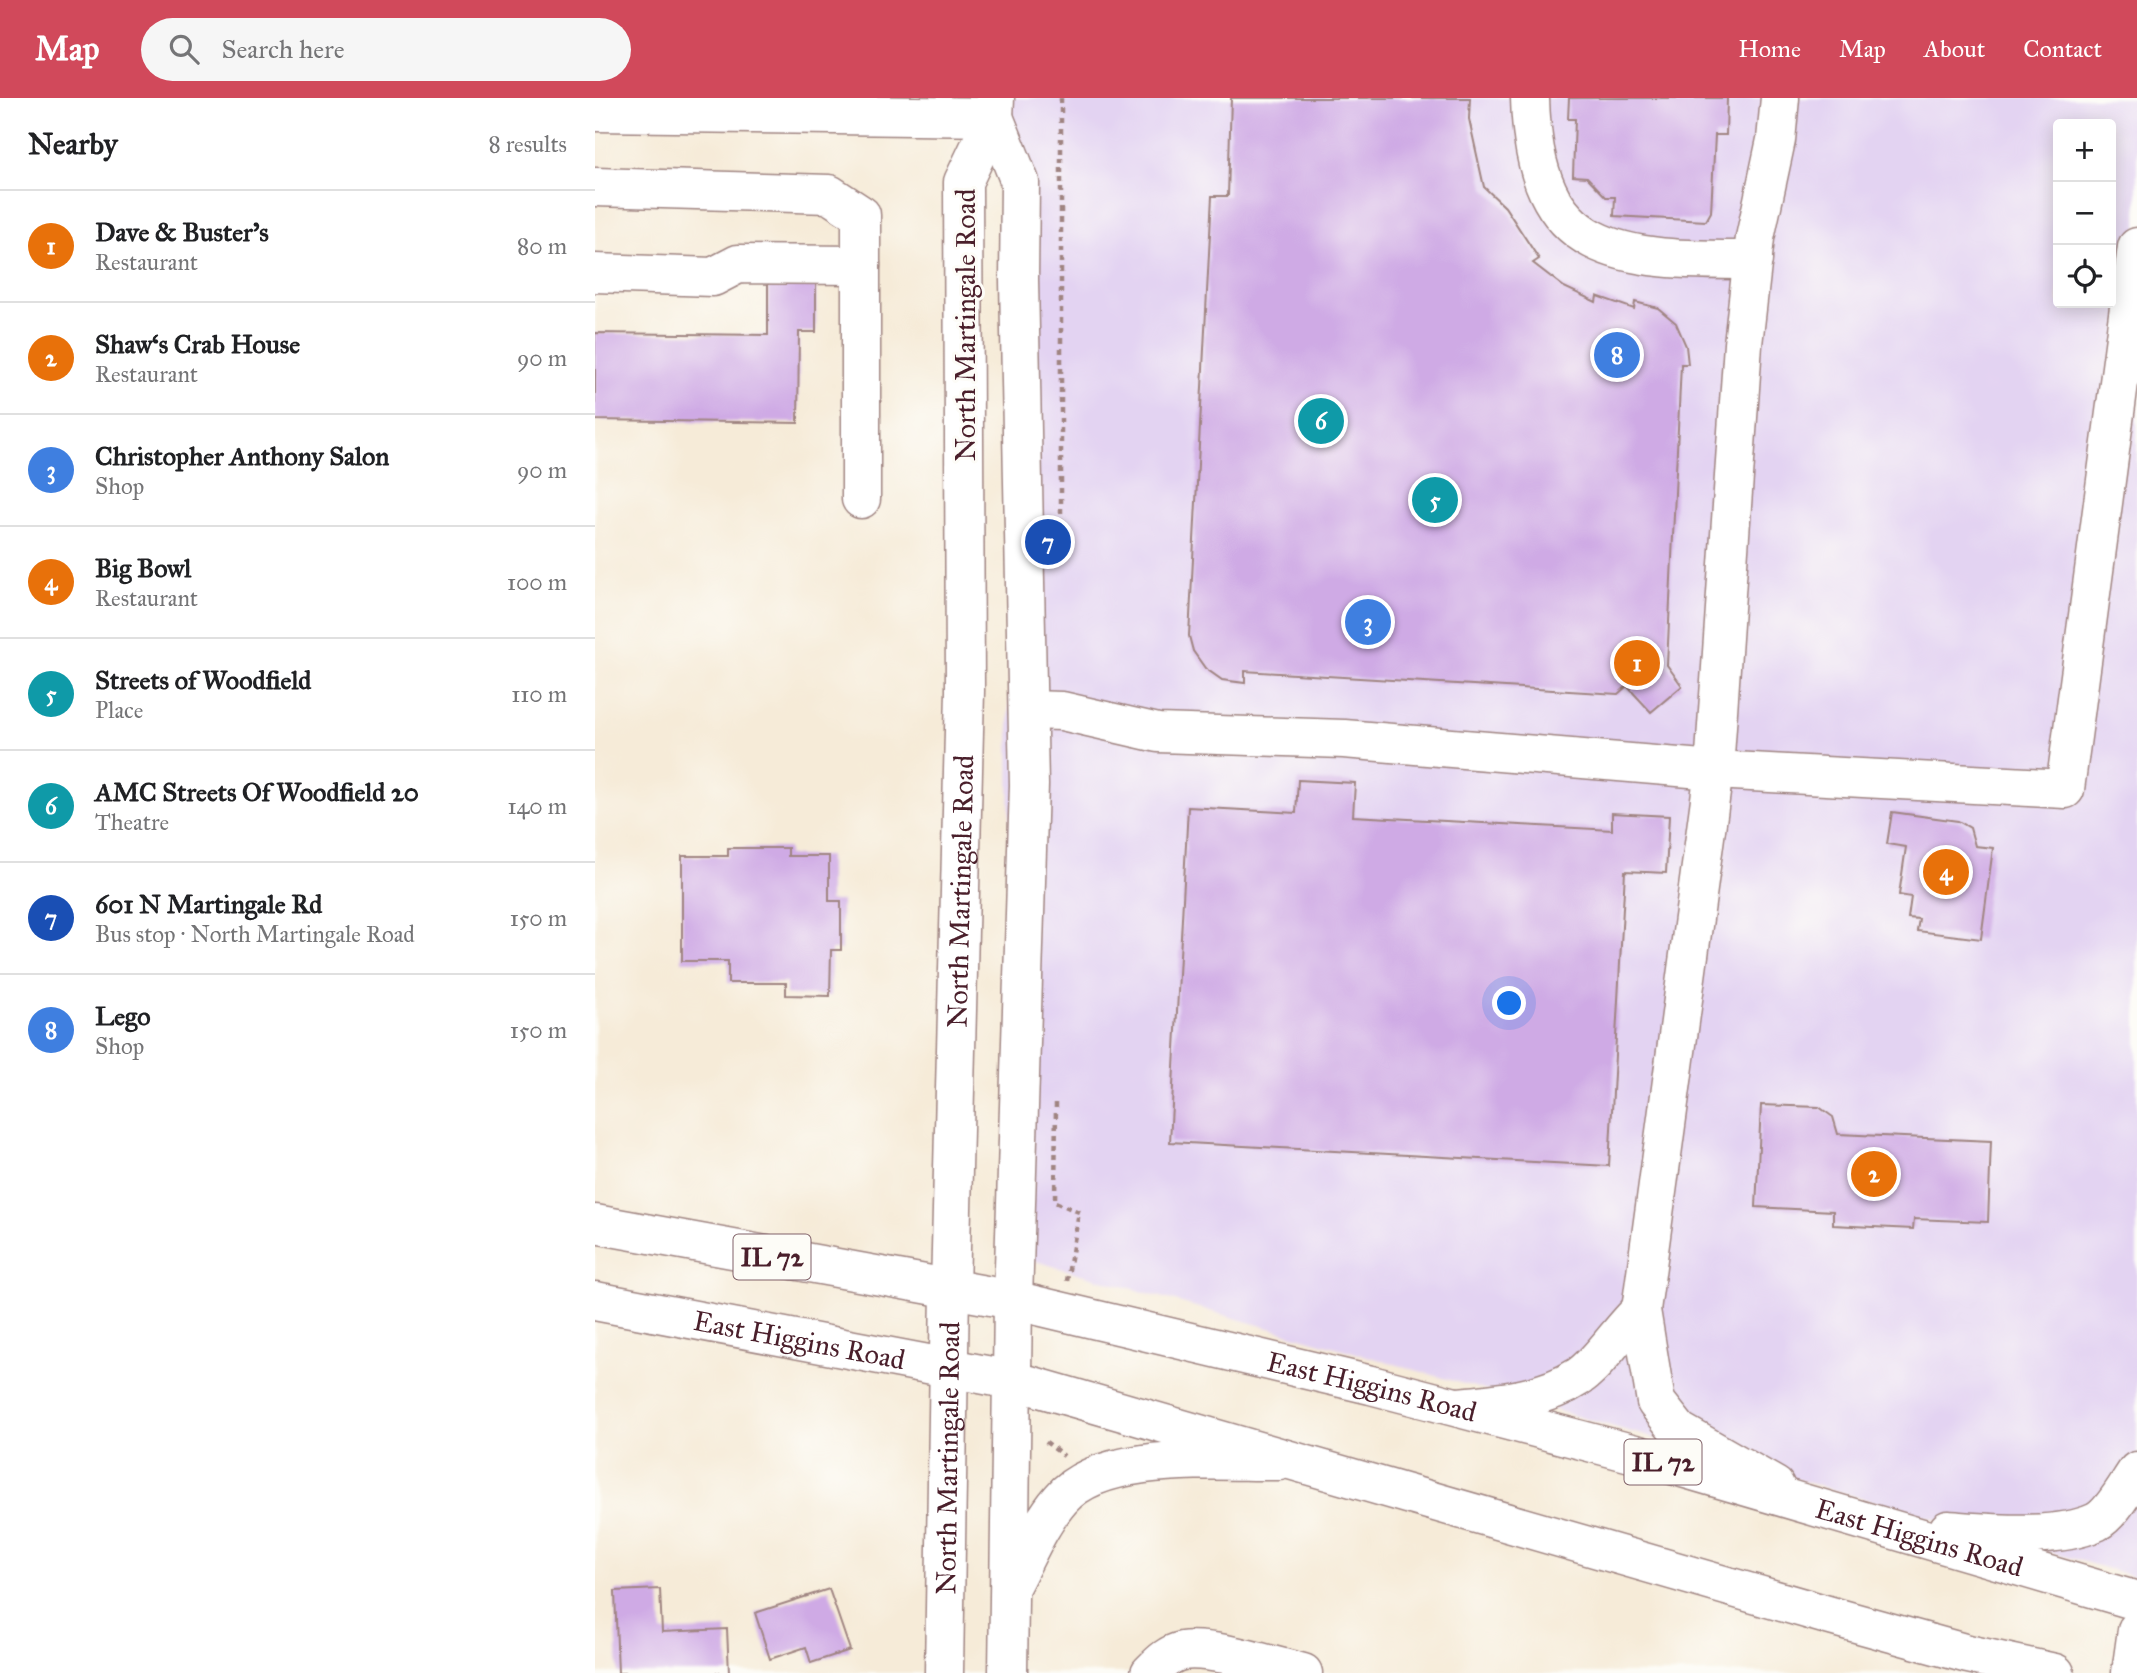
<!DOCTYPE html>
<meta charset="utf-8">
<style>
:root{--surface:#fff;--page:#f6f6f6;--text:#202124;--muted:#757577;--line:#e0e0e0;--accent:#d1495b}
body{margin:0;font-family:"IM FELL Great Primer",serif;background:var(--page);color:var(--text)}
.controls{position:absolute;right:21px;top:21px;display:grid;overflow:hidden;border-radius:7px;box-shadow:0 4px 18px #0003}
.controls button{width:63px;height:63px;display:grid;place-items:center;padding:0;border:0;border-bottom:2px solid var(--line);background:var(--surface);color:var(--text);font:35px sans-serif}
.you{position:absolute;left:915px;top:906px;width:24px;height:24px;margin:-18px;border:5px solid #fff;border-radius:50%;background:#1a73e8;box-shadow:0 0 0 10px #1a73e833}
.badge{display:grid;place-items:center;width:46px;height:46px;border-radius:50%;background:var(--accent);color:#fff;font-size:23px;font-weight:700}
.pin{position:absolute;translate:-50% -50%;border:4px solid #fff;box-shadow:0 2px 7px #0006}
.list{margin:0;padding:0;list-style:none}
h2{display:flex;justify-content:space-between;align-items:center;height:91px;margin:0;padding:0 28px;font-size:30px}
h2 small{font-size:23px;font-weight:400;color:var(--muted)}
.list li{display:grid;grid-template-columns:46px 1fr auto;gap:21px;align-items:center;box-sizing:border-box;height:112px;padding:0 28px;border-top:2px solid var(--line)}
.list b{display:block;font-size:26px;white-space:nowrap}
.list p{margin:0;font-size:23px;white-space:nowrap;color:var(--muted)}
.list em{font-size:23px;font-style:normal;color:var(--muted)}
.icon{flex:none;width:38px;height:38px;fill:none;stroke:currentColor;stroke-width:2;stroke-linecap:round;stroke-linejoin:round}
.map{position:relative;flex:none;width:1542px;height:1575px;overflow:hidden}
header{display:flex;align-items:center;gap:42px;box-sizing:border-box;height:98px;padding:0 35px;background:var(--accent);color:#fff}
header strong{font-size:33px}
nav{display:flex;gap:38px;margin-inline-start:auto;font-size:24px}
.search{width:490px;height:63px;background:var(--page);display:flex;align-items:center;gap:18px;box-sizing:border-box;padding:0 24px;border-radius:38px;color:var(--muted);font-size:26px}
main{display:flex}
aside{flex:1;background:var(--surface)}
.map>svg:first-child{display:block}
.built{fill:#e3d3f2;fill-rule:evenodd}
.building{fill:#cfaae5}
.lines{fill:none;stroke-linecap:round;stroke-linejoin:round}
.minor-casing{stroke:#a08582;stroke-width:41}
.major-casing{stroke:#a08582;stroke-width:41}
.path{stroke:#a08582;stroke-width:4.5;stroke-dasharray:5 5;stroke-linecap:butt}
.minor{stroke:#fff;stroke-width:38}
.major{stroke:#fff;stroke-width:38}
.labels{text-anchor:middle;stroke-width:6;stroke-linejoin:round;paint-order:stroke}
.shield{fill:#fdfcf7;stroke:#806168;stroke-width:2}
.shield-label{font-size:26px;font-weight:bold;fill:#4a1f2b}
.street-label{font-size:28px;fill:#4a1f2b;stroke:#fdfcf7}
</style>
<header>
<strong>Map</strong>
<div class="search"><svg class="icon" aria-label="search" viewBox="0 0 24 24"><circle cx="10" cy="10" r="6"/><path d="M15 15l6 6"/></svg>Search here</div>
<nav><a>Home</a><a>Map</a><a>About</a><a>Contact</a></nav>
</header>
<main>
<aside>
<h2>Nearby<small>8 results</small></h2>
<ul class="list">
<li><span class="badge" style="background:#e8710a">1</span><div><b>Dave &amp; Buster's</b><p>Restaurant</p></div><em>80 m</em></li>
<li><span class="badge" style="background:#e8710a">2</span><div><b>Shaw‘s Crab House</b><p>Restaurant</p></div><em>90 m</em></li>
<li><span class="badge" style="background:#3f7fe0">3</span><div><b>Christopher Anthony Salon</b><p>Shop</p></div><em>90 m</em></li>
<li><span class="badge" style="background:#e8710a">4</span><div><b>Big Bowl</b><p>Restaurant</p></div><em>100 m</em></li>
<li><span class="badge" style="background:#0f9aa8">5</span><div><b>Streets of Woodfield</b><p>Place</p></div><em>110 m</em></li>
<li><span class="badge" style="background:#0f9aa8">6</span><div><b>AMC Streets Of Woodfield 20</b><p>Theatre</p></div><em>140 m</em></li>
<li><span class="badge" style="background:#1a4fb4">7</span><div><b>601 N Martingale Rd</b><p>Bus stop · North Martingale Road</p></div><em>150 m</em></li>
<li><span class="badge" style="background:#3f7fe0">8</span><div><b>Lego</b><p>Shop</p></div><em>150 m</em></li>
</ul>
</aside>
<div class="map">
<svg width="1542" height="1575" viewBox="0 0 1542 1575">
<rect width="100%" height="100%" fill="#fdfcf7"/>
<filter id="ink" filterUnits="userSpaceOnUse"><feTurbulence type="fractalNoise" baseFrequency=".0143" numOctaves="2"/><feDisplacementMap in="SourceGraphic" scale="14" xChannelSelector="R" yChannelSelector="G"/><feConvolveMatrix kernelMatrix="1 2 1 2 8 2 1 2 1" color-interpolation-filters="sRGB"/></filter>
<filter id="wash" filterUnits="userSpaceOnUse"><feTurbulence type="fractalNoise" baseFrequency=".00686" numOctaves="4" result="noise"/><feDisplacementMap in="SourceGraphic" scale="28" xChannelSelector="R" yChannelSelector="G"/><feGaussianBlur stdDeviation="1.57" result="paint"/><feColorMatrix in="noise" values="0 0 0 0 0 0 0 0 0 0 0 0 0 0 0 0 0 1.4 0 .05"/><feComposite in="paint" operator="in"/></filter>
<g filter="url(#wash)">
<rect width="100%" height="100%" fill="#f6ebd8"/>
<!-- built -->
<path class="built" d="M 412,0 L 1542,0 L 1542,1479 L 416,1156 ZM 1463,26 L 1516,26 L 1516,205 L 1463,205 Z"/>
<g id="blocks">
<!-- building -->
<g class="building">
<polygon points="636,0 875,0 874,21 889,89 910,109 944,161 938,165 969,189 1001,204 1002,198 1039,211 1040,204 1063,210 1081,225 1091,248 1093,266 1086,266 1072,567 1087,588 1056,614 1032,588 1023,596 650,573 650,585 627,582 610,570 598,553 594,538 617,98 633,98"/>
<polygon points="974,0 1132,0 1131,37 1120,37 1116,114 1111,123 1019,118 1020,99 1011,99 992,79 978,78 980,21 973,21"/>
<polygon points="173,185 221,186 221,234 204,234 203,325 0,322 0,235 173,237"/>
<polygon points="703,682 760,685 758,718 1017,732 1017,715 1074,718 1071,775 1030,773 1014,1068 575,1044 593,709 701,715"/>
<polygon points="1297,714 1363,723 1375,730 1380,748 1398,750 1386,841 1322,833 1324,821 1313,820 1316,799 1304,797 1311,749 1292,746"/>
<polygon points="133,750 193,750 193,758 234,758 234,803 246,803 246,852 236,852 235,898 191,897 191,885 133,885 133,863 87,863 87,758 133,758"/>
<polygon points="1166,1007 1224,1009 1238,1019 1243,1036 1396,1043 1393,1124 1319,1121 1318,1131 1238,1127 1238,1113 1161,1109"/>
<polygon points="65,1491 67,1534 132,1531 134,1575 23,1575 20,1493"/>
<polygon points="234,1491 255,1552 216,1565 211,1549 175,1561 160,1515"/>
</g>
</g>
</g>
<g filter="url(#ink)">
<use href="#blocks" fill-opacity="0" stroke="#a08582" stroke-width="2"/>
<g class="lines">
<!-- minor casing -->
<g class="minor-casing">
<g id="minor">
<path d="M 935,0 C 939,161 1024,162 1158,162"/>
<polyline points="0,14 399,19"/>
<polyline points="399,19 425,84 424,182 434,687 418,1202 413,1575"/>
<polyline points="0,89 234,96 266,117 266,401"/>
<polyline points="0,175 118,179 143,166 266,167"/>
<polyline points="433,612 467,613 563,635 749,641 1119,672 1470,691 1542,149"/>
<path d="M 863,1309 C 903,1305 948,1302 983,1279 C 1003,1267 1026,1230 1046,1212"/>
<polyline points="1180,1388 1084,1333 1061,1304 1046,1212 1119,672 1148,246 1160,140 1181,42 1185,0"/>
<path d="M 417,1485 C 432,1457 445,1425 466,1401 C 507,1352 626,1364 684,1363"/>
<path id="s1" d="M 349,1575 L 355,1191 L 370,593 L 368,84 L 399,19 L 400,0"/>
<path d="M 555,1575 C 564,1566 573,1556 587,1553 C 615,1548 678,1568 708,1575"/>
<polyline points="1536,1575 1542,1532"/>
</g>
</g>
<!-- major casing -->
<g class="major-casing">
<g id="major">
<path id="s2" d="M 0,1126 L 418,1202 L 776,1287 L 1040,1356 L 1542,1503"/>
<path id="s3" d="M 0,1203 L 417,1282 L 1236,1518 L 1373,1556 L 1460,1575"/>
<path d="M 1353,1432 C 1395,1435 1462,1442 1501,1424 C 1517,1416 1532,1387 1542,1373"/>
</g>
</g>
<!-- path -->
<g class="path">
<polyline points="466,0 466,440"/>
<polyline points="461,1005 460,1104 484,1114 472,1183"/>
<polyline points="451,1344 469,1358"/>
</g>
<!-- minor -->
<use href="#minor" class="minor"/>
<!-- major -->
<use href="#major" class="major"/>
</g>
</g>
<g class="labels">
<!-- shield labels -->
<g class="shield">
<rect x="138.5" y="1136.5" width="77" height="45" rx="5"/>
<rect x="1029.5" y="1341.5" width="77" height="45" rx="5"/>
</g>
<g class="shield-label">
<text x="177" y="1168">IL 72</text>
<text x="1068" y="1373">IL 72</text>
</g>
<!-- street labels -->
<g class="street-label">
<text transform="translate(370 227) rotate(-90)" y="10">North Martingale Road</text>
<text dy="10" stroke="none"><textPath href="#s1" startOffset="782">North Martingale Road</textPath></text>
<text dy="10" stroke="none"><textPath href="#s3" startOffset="208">East Higgins Road</textPath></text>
<text dy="10" stroke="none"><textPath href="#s2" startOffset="794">East Higgins Road</textPath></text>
<text dy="10" stroke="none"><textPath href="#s1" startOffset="215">North Martingale Road</textPath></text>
<text dy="10" stroke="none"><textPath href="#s2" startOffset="1362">East Higgins Road</textPath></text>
</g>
</g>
</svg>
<div class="controls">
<button>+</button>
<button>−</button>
<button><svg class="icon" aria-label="locate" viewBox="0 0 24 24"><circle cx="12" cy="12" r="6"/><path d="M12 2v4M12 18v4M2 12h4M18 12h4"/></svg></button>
</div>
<div class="you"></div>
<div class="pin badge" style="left:1042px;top:565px;background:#e8710a">1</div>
<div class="pin badge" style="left:1279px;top:1076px;background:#e8710a">2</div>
<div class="pin badge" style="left:773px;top:524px;background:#3f7fe0">3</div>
<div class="pin badge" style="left:1351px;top:774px;background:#e8710a">4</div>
<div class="pin badge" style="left:840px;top:402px;background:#0f9aa8">5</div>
<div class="pin badge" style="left:726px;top:323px;background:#0f9aa8">6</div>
<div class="pin badge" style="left:453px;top:444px;background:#1a4fb4">7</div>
<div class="pin badge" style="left:1022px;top:257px;background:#3f7fe0">8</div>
</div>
</main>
